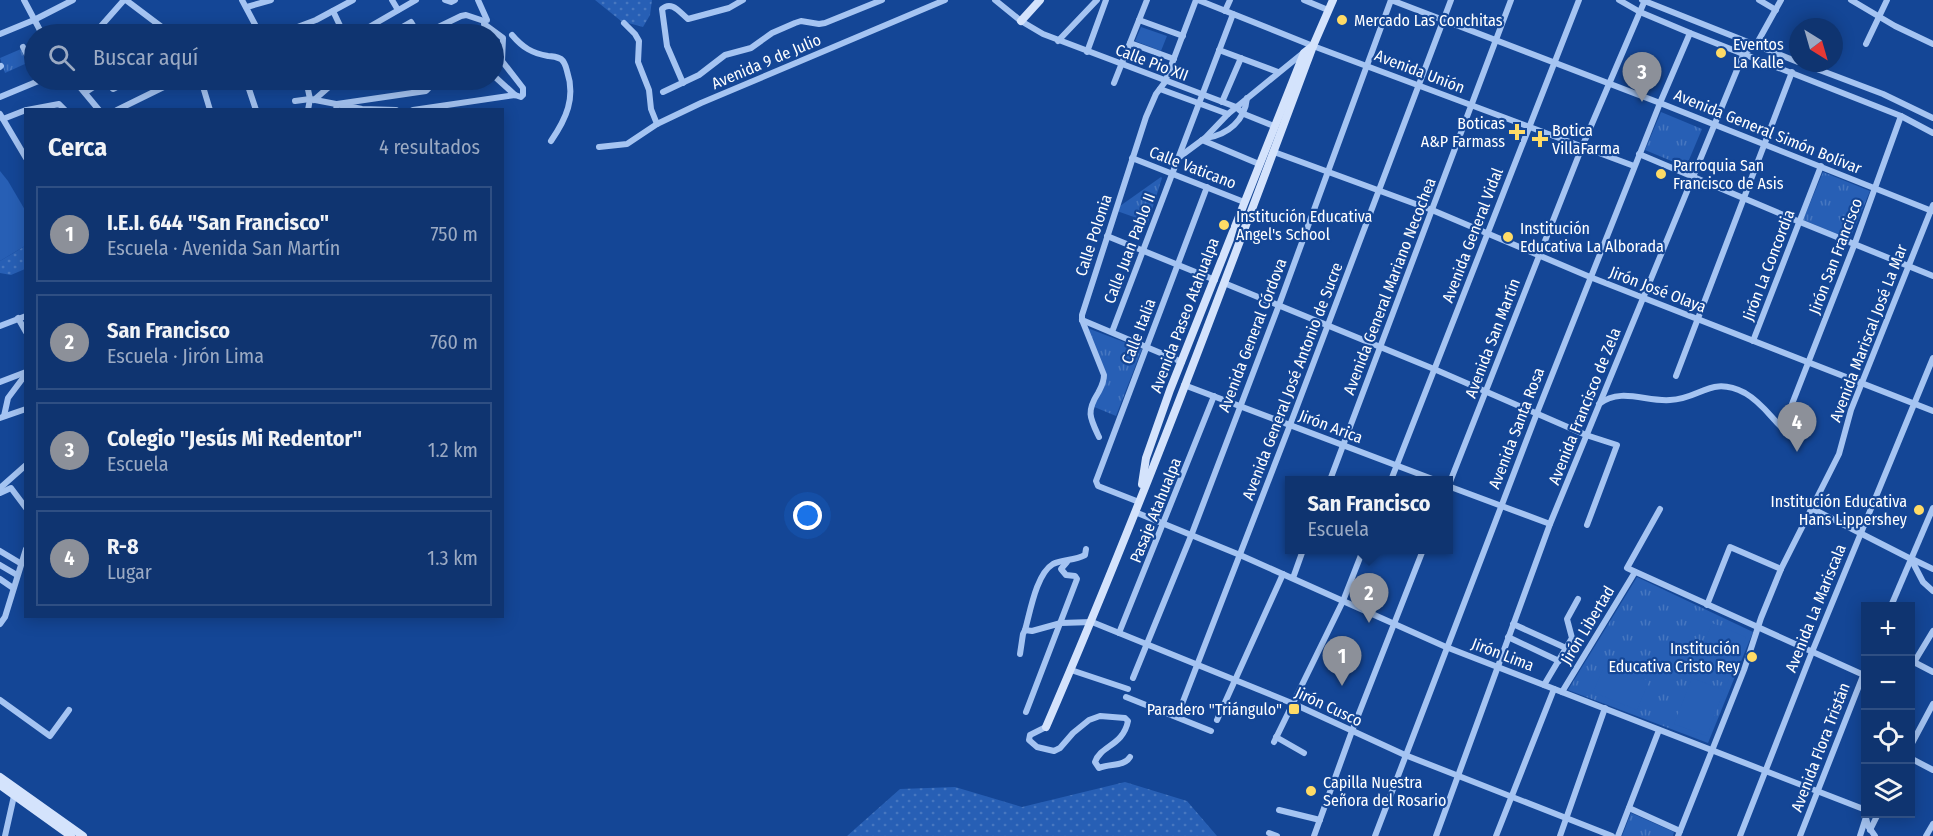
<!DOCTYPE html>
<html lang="es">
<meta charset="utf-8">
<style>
:root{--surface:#0f3470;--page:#183c75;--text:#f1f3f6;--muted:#9baac3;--line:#2f4f83;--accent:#8c9099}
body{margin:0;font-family:"Fira Sans Condensed",sans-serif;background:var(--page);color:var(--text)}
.controls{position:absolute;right:18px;bottom:18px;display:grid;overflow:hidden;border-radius:0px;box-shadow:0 3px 15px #0003}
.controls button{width:54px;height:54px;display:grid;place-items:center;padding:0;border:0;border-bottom:2px solid var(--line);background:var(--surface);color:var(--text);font:30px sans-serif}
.compass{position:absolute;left:1789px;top:18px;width:54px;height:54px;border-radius:50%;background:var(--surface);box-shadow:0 3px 15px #0003;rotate:143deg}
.you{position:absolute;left:808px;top:516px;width:21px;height:21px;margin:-15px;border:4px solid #fff;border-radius:50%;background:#1a73e8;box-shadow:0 0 0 9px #1a73e833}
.badge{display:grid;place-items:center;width:39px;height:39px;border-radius:50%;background:var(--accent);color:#fff;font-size:20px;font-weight:700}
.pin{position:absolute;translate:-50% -50px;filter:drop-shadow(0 2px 3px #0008)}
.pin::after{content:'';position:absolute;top:32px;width:21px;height:18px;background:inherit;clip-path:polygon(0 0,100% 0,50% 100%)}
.popup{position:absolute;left:1285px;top:476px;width:168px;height:78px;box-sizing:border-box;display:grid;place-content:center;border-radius:0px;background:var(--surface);filter:drop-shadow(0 2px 4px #0005);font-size:20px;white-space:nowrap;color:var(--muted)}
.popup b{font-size:22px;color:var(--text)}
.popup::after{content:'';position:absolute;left:50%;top:100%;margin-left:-12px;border:12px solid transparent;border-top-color:var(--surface)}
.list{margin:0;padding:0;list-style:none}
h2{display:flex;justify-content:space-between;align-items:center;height:78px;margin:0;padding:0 24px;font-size:26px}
h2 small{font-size:20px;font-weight:400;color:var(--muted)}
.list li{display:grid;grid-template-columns:39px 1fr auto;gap:18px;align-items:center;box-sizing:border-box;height:96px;margin:0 12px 12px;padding:0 12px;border:2px solid var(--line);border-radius:0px}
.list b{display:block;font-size:22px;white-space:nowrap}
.list p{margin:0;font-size:20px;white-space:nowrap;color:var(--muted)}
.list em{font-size:20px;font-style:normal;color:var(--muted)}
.icon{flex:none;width:33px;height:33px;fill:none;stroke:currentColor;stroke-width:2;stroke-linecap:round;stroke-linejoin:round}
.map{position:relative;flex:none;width:1933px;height:836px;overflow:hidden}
.search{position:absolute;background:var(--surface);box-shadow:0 3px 15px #0003;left:24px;top:24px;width:480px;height:66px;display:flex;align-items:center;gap:15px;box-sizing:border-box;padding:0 21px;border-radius:33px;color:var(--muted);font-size:22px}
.panel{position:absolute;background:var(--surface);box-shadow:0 3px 15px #0003;left:24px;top:108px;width:480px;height:510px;border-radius:0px}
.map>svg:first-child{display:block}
.grass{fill:url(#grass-dots)}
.park{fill:url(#park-tufts)}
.pitch{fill:#275fb5}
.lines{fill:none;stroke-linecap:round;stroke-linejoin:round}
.street{stroke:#a5c4f2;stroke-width:6}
.secondary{stroke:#d4e3fc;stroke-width:8}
.poi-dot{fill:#ffdb66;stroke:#144696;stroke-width:2}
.labels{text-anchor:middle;stroke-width:4.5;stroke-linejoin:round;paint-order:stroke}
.poi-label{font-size:16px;fill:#fff;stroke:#144696;text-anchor:start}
.street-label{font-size:16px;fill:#fff;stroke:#144696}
</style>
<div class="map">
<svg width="1933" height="836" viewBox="0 0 1933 836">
<defs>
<pattern id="grass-dots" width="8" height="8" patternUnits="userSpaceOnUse" patternTransform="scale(1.5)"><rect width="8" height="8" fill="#275fb5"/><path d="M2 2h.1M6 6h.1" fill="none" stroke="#4777c0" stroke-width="1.8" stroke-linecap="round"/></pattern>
<pattern id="park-tufts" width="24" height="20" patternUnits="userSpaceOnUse" patternTransform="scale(1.5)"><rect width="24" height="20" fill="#275fb5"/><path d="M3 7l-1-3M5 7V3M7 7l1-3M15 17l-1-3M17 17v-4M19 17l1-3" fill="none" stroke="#4777c0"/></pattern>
</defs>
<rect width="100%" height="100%" fill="#144696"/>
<!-- grass -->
<g class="grass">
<polygon points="595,0 652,0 650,15 643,27 621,21"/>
<polygon points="25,246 25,269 11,275 0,273 0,261"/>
<polygon points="1125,782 1187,801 1217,836 847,836 900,789 955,787 1022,807"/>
</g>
<!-- park -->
<g class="park">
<polygon points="21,49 27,63 5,73 0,58"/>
<polygon points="1661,112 1702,129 1686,167 1645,150"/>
<polygon points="1823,172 1870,191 1850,239 1803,220"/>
<polygon points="1161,177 1162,178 1148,222 1117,211 1120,206"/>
<polygon points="1090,329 1142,349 1116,416 1092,406 1107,380 1088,330"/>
<polygon points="1637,577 1753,632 1708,743 1568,690"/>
<polygon points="1631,813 1674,832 1673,836 1622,836"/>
</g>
<!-- pitch -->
<g class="pitch">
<polygon points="1141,27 1167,36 1161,51 1135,41"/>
<polygon points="0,171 8,181 25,210 25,246 0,261"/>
<polygon points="1712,623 1746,637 1727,684 1693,670"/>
<polygon points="1605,664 1649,681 1637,710 1593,692"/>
<polygon points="1692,678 1724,690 1707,736 1674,724"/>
</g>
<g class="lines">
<!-- street -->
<g class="street">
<polyline points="24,0 42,34"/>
<polyline points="126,0 171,34"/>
<polyline points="242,0 260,34"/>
<polyline points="392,0 398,10"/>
<polyline points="445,0 451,2 455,0"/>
<polyline points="995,0 1021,21 1043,34 1236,107 1244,114 1274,126"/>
<polyline points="1198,0 1313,46 1634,166"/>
<polyline points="1304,0 1328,10"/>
<polyline points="1391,0 1660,103 1932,211"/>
<polyline points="1619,0 1640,12 1690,33 1901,116 1933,133"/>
<polyline points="1642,0 1798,62"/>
<polyline points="1759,0 1776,10"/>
<polyline points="1851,0 1895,26 1933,44"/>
<polyline points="247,7 271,0"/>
<polyline points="333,11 344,34"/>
<polyline points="1225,11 1230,0"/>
<polyline points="1139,20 1183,36"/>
<polyline points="624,23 635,34 639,41 638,62 649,90 651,109 657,124"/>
<polyline points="0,34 34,20 73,0"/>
<polyline points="94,34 124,0"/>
<polyline points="127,34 128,34"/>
<polyline points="279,34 316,20 353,0"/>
<polyline points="357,34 416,0"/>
<polyline points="390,34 411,22 418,34"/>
<polyline points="424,34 461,16 466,15 484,21"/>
<path d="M 512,35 C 523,48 532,53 548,56 C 552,56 557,57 561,59 C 565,62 566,67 567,71 C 576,98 566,119 551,141"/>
<polyline points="1058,41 1097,0"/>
<polyline points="1130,43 1174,59"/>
<polyline points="1866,44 1887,0"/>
<polyline points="23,47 31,63"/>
<polyline points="1219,50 1278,72"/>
<polyline points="1087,52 1106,0"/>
<polyline points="1801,63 1883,94 1933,118"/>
<polyline points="0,67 1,66"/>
<polyline points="494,76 515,95"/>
<polyline points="74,80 99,110"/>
<polyline points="104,80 113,89 130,80"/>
<polyline points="201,80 210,110"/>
<polyline points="246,80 256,110"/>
<polyline points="306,80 310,99 308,110"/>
<path d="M 683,83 L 667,46 L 662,9 C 672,0 680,13 688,19 L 729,8 L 743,0"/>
<polyline points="1114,83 1147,0"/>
<polyline points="249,88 269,80"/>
<polyline points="1160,89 1228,114"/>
<polyline points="86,92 104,80"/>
<polyline points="663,92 699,75 725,55 751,48 772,33 795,23 801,21 819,24 825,23 882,0"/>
<polyline points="0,97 41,80"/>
<polyline points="314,100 337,80"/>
<polyline points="295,101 310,99 362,109 396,110"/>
<polyline points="1222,102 1241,58"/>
<polyline points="27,110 59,104 65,110"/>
<polyline points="117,110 178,80"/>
<polyline points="336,110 337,104 426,91 437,80"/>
<polyline points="413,110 515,95 521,97 523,95 523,88 502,61 503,38 484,24 485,20 487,20 478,0"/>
<polyline points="0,114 26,158"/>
<polyline points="3,119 26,110"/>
<path d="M 1206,138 C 1228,135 1245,120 1247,98"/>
<polyline points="1202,140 1259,164"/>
<polyline points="599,147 627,144 657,124 701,103 945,0"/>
<polyline points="1274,152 1432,210 1590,277 1933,411"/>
<polyline points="1639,154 1800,222 1933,276"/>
<polyline points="1132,158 1244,202"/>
<polyline points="1178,158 1205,138 1228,114 1303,53"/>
<polyline points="1107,236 1215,280"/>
<polyline points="1224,283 1434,369 1586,435 1617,445 1587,525"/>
<polyline points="18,318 26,332"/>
<polyline points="1082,320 1082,315 1146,117 1156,94 1165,82 1196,0"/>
<path d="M 1082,320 L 1104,375 C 1104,383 1101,387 1098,393 C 1086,412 1090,418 1099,437"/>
<polyline points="1082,320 1182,362"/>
<polyline points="0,326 26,316"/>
<polyline points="1112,332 1233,14"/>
<polyline points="1753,341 1821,166"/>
<polyline points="1676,376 1792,72"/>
<polyline points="0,382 26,372"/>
<polyline points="1184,385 1435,480"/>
<path d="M 1599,404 C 1621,387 1646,402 1670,400 C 1701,399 1710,375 1745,393 C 1766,405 1774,424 1792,436"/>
<polyline points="1792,404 1855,243 1901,116"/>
<polyline points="4,416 8,398 26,374"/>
<polyline points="0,418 26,409"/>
<polyline points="1330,480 1511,0"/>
<polyline points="1391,480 1579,0"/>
<polyline points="1448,486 1550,524"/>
<polyline points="1448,487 1582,147 1645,0"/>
<polyline points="0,488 26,465"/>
<polyline points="0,493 11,488 26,508"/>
<polyline points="1139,502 1098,486 1096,481 1207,187"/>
<polyline points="1811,508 1911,559 1923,582 1933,591"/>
<polyline points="1660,509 1627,568 1866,676"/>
<polyline points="1135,512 1240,555 1446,647 1866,810"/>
<path d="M 1086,549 L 1085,555 C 1074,561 1063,559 1053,564 C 1036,574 1030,613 1025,630 L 1032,631 L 1061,623 L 1092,622 L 1294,704 L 1405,755 L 1612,836"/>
<polyline points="0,551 20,563"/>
<polyline points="1912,559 1933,569"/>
<polyline points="0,565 17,575"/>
<polyline points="1293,578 1303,550"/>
<polyline points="0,579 13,588"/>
<polyline points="1707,605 1730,547 1781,569"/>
<polyline points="1891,606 1933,508"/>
<polyline points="0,624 5,617 26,549"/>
<polyline points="1513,624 1566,648"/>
<polyline points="1119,633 1214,396"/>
<polyline points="1508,637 1559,661"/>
<polyline points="1020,654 1023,634 1025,630"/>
<polyline points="1910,660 1933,672"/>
<polyline points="1910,669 1933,631"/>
<polyline points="1071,670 1128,689"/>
<polyline points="1133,678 1191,536 1279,305 1391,0"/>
<polyline points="1544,685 1572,638 1567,619 1578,599"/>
<polyline points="1562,692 1635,572"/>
<polyline points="1126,697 1211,731"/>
<polyline points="0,700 50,736 69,710"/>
<polyline points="1182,704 1290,425 1451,0"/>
<polyline points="1026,712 1077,579 1075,576 1066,575 1061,569 1067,562"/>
<polyline points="1217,720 1283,574"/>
<path d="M 1046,727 L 1030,735 L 1029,740 L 1037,747 L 1054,751 L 1060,748 L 1073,733 L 1089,720 L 1100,716 L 1125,718 L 1128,721 C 1123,746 1101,745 1095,762 L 1099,768 C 1110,763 1124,767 1130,757"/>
<polyline points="1276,737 1304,753"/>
<polyline points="1274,742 1343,601 1363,550"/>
<polyline points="1910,747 1933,704"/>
<polyline points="1910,758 1933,770"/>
<polyline points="1629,808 1680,831"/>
<polyline points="1279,810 1320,820"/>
<polyline points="1866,818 1868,826 1875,836"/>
<polyline points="1870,830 1878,814"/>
<polyline points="1269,833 1277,836"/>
<polyline points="5,836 14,796"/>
<polyline points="1314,836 1352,731 1423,550"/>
<polyline points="1375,836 1537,413 1660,103 1690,33"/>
<polyline points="1436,836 1550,524 1744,53 1756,45 1781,0"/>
<polyline points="1496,836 1554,689"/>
<polyline points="1560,836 1605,708"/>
<polyline points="1618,836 1659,730"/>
<polyline points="1678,836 1744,670 1761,618 1781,569 1839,454 1851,410 1933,205"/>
<polyline points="1740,836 1812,652 1933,358"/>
<polyline points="1800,836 1866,668"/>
<polyline points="1860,836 1867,814"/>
<polyline points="1926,836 1933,824"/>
</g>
<!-- secondary -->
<g class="secondary">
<polyline points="1021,21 1040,0"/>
<polyline points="1142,484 1146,458 1170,390 1304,53 1313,46"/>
<path d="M 1046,727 C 1143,503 1228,274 1313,46 L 1333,0"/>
<polyline points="0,777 83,836"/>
<polyline points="0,785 71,836"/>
</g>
</g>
<!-- markers -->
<g class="poi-dot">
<circle cx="1342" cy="20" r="6"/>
<circle cx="1721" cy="53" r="6"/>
<path d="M1514 123h6v6h6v6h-6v6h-6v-6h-6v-6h6z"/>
<path d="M1537 130h6v6h6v6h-6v6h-6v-6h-6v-6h6z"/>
<circle cx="1661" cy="174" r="6"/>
<circle cx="1224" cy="225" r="6"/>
<circle cx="1508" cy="237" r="6"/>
<circle cx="1919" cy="510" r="6"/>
<circle cx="1752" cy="657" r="6"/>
<rect x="1288" y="703" width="12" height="12" rx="3"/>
<circle cx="1311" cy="791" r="6"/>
</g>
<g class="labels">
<!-- poi labels -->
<g class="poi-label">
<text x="1354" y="26">Mercado Las Conchitas</text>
<text x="1733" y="50">Eventos<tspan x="1733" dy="18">La Kalle</tspan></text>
<text x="1505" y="129" text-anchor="end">Boticas<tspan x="1505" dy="18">A&amp;P Farmass</tspan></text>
<text x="1552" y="136">Botica<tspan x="1552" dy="18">VillaFarma</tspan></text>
<text x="1673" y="171">Parroquia San<tspan x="1673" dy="18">Francisco de Asis</tspan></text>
<text x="1236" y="222">Institución Educativa<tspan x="1236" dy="18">Angel's School</tspan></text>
<text x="1520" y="234">Institución<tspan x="1520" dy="18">Educativa La Alborada</tspan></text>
<text x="1907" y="507" text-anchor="end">Institución Educativa<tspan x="1907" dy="18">Hans Lippershey</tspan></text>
<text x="1740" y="654" text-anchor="end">Institución<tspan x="1740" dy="18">Educativa Cristo Rey</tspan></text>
<text x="1282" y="715" text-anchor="end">Paradero "Triángulo"</text>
<text x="1323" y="788">Capilla Nuestra<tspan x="1323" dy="18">Señora del Rosario</tspan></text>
</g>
<!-- street labels -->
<g class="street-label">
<text transform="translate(766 61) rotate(-23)" y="6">Avenida 9 de Julio</text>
<text transform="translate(1152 62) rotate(21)" y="6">Calle Pio XII</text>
<text transform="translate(1420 71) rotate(21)" y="6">Avenida Unión</text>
<text transform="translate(1768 131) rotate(22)" y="6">Avenida General Simón Bolívar</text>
<text transform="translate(1193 167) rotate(21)" y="6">Calle Vaticano</text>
<text transform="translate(1093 235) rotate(-72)" y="6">Calle Polonia</text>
<text transform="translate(1472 235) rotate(-69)" y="6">Avenida General Vidal</text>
<text transform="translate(1129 248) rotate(-69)" y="6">Calle Juan Pablo II</text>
<text transform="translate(1835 256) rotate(-69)" y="6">Jirón San Francisco</text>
<text transform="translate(1768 265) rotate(-69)" y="6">Jirón La Concordia</text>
<text transform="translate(1389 286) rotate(-69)" y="6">Avenida General Mariano Necochea</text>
<text transform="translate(1658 289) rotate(21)" y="6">Jirón José Olaya</text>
<text transform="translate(1184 315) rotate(-69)" y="6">Avenida Paseo Atahualpa</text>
<text transform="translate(1138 331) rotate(-69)" y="6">Calle Italia</text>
<text transform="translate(1868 333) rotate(-69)" y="6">Avenida Mariscal José La Mar</text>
<text transform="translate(1252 335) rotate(-69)" y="6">Avenida General Córdova</text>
<text transform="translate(1492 338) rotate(-69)" y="6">Avenida San Martín</text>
<text transform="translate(1292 381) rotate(-69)" y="6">Avenida General José Antonio de Sucre</text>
<text transform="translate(1584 406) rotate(-68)" y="6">Avenida Francisco de Zela</text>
<text transform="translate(1331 426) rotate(21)" y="6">Jirón Arica</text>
<text transform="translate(1516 428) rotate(-69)" y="6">Avenida Santa Rosa</text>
<text transform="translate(1155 510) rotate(-68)" y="6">Pasaje Atahualpa</text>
<text transform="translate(1815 608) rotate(-68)" y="6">Avenida La Mariscala</text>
<text transform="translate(1587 625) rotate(-59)" y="6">Jirón Libertad</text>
<text transform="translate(1503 654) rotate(21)" y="6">Jirón Lima</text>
<text transform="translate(1329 706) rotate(25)" y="6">Jirón Cusco</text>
<text transform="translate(1820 747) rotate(-69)" y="6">Avenida Flora Tristán</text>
</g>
</g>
</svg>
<div class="controls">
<button>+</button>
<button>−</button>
<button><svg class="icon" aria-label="locate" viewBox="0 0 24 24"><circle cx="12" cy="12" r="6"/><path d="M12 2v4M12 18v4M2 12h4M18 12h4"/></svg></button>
<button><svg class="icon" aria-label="layers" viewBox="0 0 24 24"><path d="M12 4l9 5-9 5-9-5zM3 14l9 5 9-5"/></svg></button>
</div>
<svg class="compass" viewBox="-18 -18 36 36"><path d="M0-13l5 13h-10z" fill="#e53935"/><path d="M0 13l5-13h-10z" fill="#9baac3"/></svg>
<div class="you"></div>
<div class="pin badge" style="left:1342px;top:686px">1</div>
<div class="pin badge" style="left:1369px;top:623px">2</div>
<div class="popup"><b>San Francisco</b>Escuela</div>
<div class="pin badge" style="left:1642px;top:102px">3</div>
<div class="pin badge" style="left:1797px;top:452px">4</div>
<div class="search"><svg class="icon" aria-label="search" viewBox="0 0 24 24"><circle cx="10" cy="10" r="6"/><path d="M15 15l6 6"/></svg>Buscar aquí</div>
<section class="panel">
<h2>Cerca<small>4 resultados</small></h2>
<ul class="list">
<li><span class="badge">1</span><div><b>I.E.I. 644 &quot;San Francisco&quot;</b><p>Escuela · Avenida San Martín</p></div><em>750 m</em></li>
<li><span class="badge">2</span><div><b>San Francisco</b><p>Escuela · Jirón Lima</p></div><em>760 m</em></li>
<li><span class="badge">3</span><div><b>Colegio &quot;Jesús Mi Redentor&quot;</b><p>Escuela</p></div><em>1.2 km</em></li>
<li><span class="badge">4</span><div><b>R-8</b><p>Lugar</p></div><em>1.3 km</em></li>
</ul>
</section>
</div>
